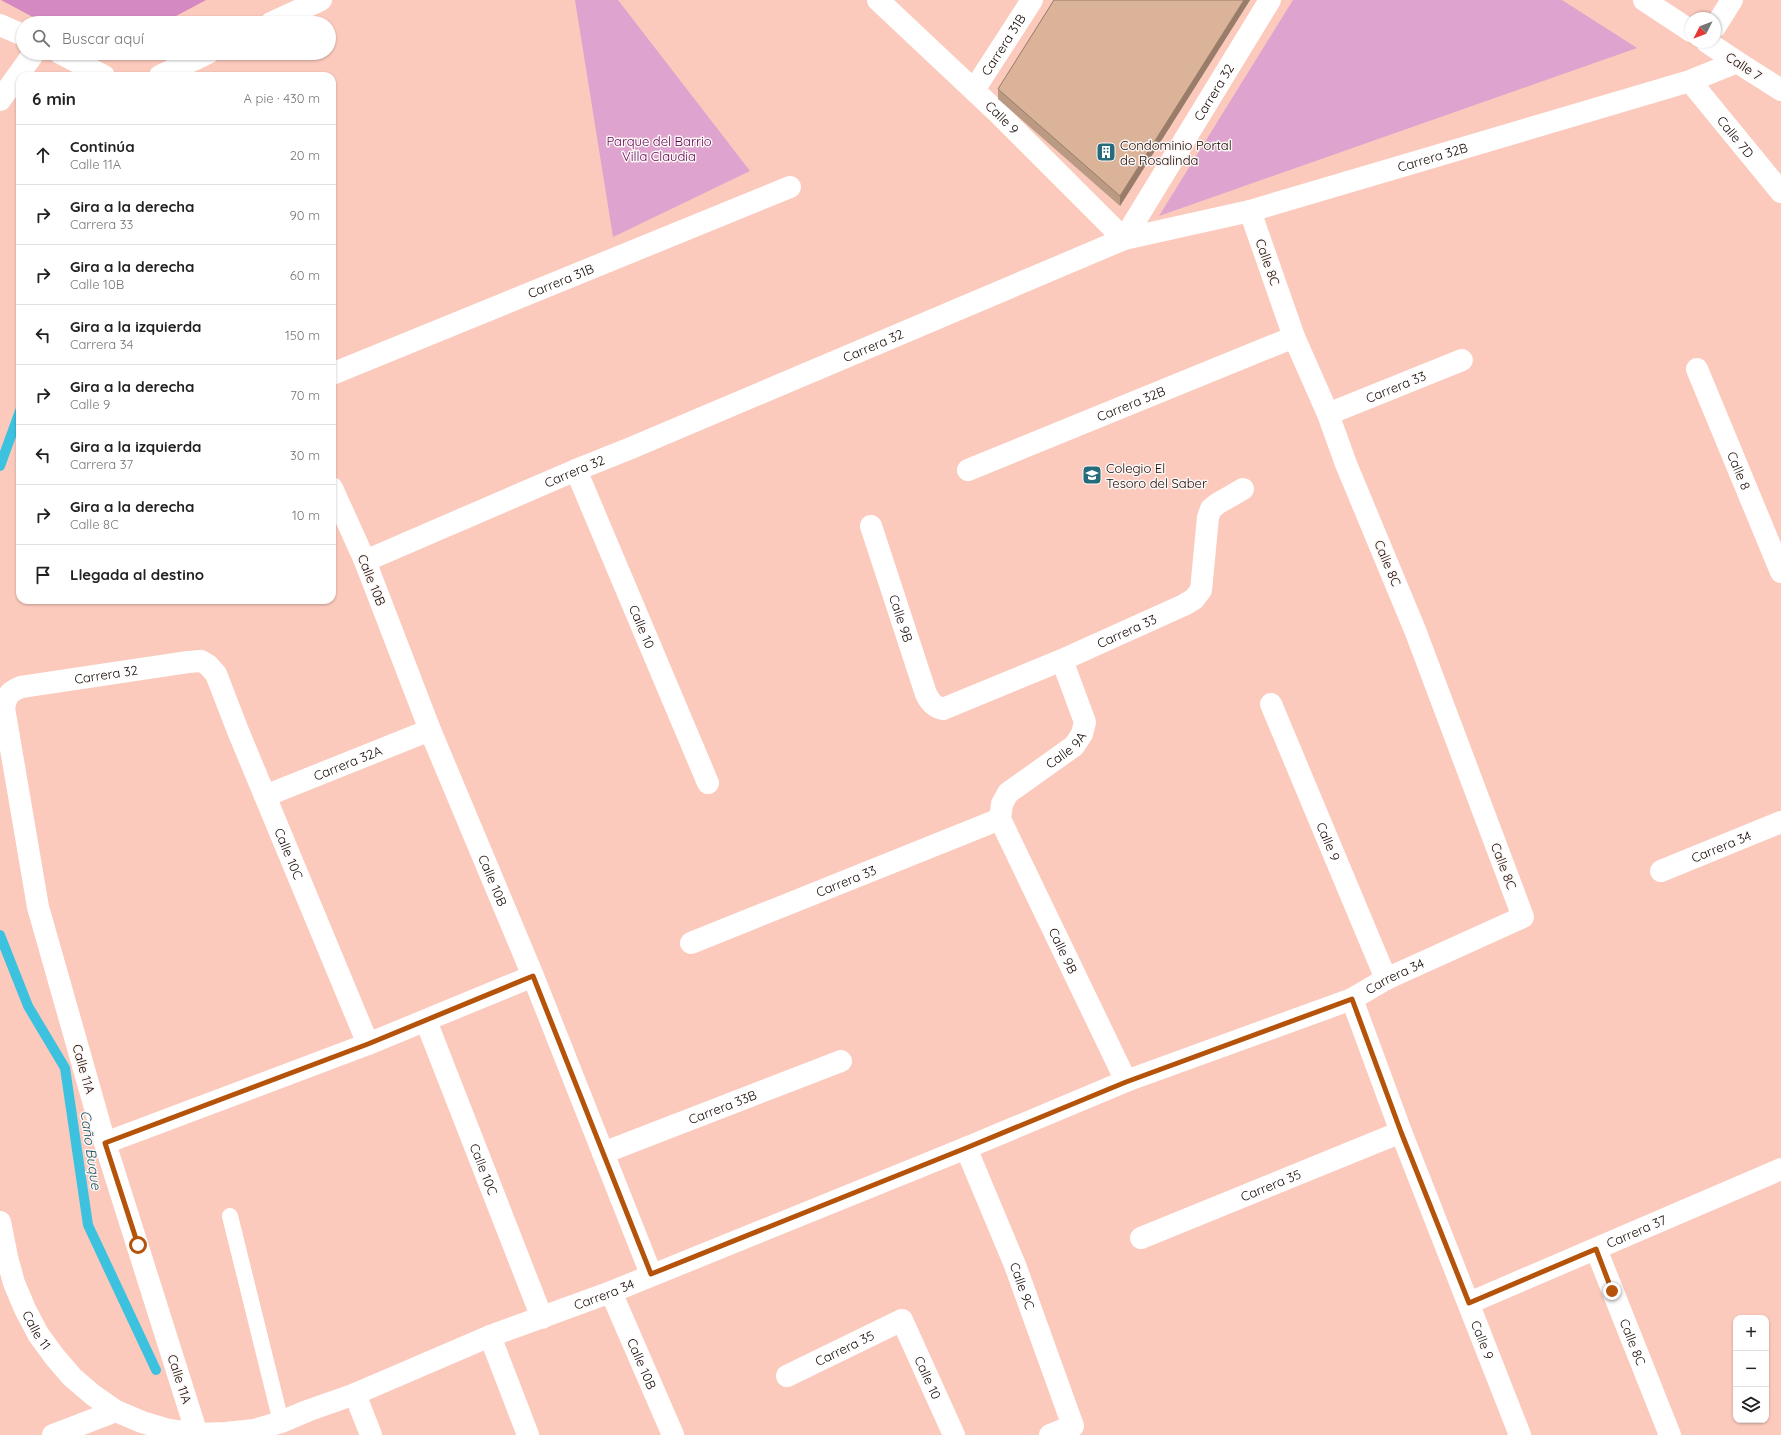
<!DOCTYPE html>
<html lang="es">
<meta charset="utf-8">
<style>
:root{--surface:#fff;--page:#f2f2f2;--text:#222;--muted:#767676;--line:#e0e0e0}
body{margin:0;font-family:Quicksand,sans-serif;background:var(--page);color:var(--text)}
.controls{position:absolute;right:12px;bottom:12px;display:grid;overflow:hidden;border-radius:8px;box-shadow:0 1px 3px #0004}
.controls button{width:36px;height:36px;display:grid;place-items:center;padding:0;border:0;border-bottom:1px solid var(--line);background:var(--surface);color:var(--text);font:20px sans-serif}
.compass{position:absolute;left:1685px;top:12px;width:36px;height:36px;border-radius:50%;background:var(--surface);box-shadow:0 1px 3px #0004;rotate:228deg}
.stop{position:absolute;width:12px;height:12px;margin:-9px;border:3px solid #b45309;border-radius:50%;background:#fff}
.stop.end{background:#b45309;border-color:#fff;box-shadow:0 1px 4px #0008}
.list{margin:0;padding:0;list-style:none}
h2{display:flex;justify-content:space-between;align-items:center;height:52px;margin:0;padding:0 16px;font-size:17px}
h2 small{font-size:13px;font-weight:400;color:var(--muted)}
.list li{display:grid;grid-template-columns:26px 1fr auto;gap:12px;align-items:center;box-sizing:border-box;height:60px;padding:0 16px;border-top:1px solid var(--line)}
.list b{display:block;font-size:15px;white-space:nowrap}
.list p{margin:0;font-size:13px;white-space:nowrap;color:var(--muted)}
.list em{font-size:13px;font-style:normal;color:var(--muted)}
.icon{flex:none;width:22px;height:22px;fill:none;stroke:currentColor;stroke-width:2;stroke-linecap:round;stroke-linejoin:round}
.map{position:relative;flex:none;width:1781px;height:1435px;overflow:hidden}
.search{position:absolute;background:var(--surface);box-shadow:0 1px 3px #0004;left:16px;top:16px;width:320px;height:44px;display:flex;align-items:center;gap:10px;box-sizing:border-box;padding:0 14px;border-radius:22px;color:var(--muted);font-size:15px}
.panel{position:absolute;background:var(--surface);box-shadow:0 1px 3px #0004;left:16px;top:72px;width:320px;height:532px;border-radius:12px}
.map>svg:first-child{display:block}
.green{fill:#dea3cf}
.forest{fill:#d489c3}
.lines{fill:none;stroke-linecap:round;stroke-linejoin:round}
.stream{stroke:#3cc2de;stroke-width:10}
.lane{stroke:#fff;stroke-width:16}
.street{stroke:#fff;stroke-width:22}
.secondary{stroke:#fff;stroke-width:22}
.wall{fill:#bb9a83}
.shaded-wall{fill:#997d6a}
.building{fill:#dab398;stroke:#997d6a}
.route{stroke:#b45309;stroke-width:5}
.labels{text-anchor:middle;stroke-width:3;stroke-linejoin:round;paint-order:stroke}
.street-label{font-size:13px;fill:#160704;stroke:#fcf7f5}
.park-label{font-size:13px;fill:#600053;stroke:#fcf7f5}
.poi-label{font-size:13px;fill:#160704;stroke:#fcf7f5;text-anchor:start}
.water-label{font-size:14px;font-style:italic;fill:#1f5561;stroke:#fcf7f5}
</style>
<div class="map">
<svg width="1781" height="1435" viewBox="0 0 1781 1435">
<rect width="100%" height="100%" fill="#fbcabd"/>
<!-- green -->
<g class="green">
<polygon points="575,0 618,0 750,171 613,237"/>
<polygon points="1293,0 1562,0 1637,48 1159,216"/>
</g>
<!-- forest -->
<polygon class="forest" points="1,0 206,0 163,23 44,23"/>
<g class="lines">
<!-- stream -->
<g class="stream">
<polyline points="0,466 20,411"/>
<polyline points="0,935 28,1006 65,1068 88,1225 156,1370"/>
</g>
<!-- lane -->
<polyline class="lane" points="230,1216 281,1422"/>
<!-- street -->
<g class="street">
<path id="s1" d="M 878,0 L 997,112 L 1124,239"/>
<polyline points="1644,0 1691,31"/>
<polyline points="271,23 321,0"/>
<polyline points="1715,27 1732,0"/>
<polyline points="1707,42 1737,62"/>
<polyline points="160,76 208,53"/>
<path id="s2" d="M 1690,81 L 1781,192"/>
<path id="s3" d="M 974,90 L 1032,0"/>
<polyline points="0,100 34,53"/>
<path id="s4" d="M 1697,369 L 1781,572"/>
<path id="s5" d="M 332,374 L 790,187"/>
<path id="s6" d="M 1328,414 L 1462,360"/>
<path id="s7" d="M 576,470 L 708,783"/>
<path id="s8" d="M 968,470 L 1294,337"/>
<path id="s9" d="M 871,526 L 926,694 C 930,702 934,707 943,709 L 1062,660 L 1184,605 L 1194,599 L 1201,590 L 1208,517 L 1211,509 L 1217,504 L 1243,489"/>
<path id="s10" d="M 365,561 L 430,730 L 533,976 L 651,1274"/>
<path id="s11" d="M 1271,704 L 1386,979"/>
<path id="s12" d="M 265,796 L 430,730"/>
<path id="s13" d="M 1000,819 L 1126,1081"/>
<path id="s14" d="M 1000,819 L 1002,804 L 1008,793 L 1074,746 L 1082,734 L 1085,722 L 1062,660"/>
<path id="s15" d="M 1661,871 L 1781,822"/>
<path id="s16" d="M 691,943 L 1000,819"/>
<path id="s17" d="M 1352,999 L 1401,1132 L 1520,1435"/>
<path id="s18" d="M 426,1021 L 542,1318"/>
<polyline points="105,1143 368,1044 533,976"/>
<path id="s19" d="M 966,1148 L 1015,1265 L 1073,1426 L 1050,1435"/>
<path id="s20" d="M 603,1153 L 841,1061"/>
<path id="s21" d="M 0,1222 L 7,1257 L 14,1283 L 25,1309 L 38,1334 L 54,1356 L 72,1377 L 93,1395 L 116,1411 L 142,1422 L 169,1430 L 197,1434 L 226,1433 L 254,1430 L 281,1422 L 307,1411 L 355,1394 L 490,1336 L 611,1292 L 966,1148 L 1126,1081 L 1352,999 L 1386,979 L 1523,917 L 1415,630 L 1346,464 L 1328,414 L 1294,337 L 1250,211"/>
<path id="s22" d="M 1141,1238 L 1401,1132"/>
<path id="s23" d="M 1596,1249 L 1670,1435"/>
<path id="s24" d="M 611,1292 L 673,1435"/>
<path id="s25" d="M 1469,1303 L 1781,1169"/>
<polyline points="490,1336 528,1435"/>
<path id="s26" d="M 787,1376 L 902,1320 L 954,1435"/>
<polyline points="355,1394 371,1435"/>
<path id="s27" d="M 197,1434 L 105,1143 L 38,907 L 4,708 C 7,695 9,692 21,687 L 188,662 L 201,661 L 208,665 L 216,674 L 238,731 L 368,1044"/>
<polyline points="53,1435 116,1411"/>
</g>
<!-- secondary -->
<g class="secondary">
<polyline points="0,25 23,35"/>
<polyline points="60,53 104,76"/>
<path id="s28" d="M 1124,239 L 1270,0"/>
<path id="s29" d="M 332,488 L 365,561 L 576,470 L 631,448 L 1124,239 L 1250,211 L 1690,81 L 1737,62 L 1781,90"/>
</g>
</g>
<!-- wall -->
<polygon class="wall" points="1054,0 1250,0 1120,206 998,99 998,89"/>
<!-- shaded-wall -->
<polygon class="shaded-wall" points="1244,0 1250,0 1120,206 1120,196"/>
<!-- building -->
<polygon class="building" points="1054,0 1244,0 1120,196 998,89"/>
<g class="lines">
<!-- route -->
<polyline class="route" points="138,1245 105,1143 368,1044 533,976 651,1274 966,1148 1126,1082 1352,999 1401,1132 1469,1303 1596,1249 1612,1291"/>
</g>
<!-- icons -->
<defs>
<g id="building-square" transform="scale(1)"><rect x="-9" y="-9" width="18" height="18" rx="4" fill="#266b7b" stroke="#fcf7f5"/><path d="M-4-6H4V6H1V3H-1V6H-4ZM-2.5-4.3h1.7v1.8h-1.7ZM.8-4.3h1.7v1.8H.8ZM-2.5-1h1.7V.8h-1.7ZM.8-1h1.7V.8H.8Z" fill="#fff"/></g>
<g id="school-square" transform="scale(1)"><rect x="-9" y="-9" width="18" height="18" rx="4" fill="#266b7b" stroke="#fcf7f5"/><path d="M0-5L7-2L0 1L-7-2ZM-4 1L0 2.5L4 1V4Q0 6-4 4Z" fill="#fff"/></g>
</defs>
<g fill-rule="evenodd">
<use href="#building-square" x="1106" y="152"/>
<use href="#school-square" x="1092" y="475"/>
</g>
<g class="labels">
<!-- street labels -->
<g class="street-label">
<text dy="5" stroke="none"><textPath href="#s3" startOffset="54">Carrera 31B</textPath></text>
<text transform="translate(1744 66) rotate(33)" y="5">Calle 7</text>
<text dy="5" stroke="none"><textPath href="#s28" startOffset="172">Carrera 32</textPath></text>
<text dy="5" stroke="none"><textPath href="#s1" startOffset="171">Calle 9</textPath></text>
<text dy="5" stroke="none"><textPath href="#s2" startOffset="72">Calle 7D</textPath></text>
<text dy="5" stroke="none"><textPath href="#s29" startOffset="1224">Carrera 32B</textPath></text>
<text transform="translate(1268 262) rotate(71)" y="5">Calle 8C</text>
<text dy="5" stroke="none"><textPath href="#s5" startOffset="247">Carrera 31B</textPath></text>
<text dy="5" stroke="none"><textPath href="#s29" startOffset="632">Carrera 32</textPath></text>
<text dy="5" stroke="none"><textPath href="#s6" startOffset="73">Carrera 33</textPath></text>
<text dy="5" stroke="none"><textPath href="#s8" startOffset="176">Carrera 32B</textPath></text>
<text dy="5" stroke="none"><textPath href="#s29" startOffset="308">Carrera 32</textPath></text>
<text dy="5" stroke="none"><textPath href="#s4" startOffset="110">Calle 8</textPath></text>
<text transform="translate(1388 563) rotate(67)" y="5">Calle 8C</text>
<text transform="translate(372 580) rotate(68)" y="5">Calle 10B</text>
<text dy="5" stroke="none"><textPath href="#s9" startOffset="97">Calle 9B</textPath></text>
<text dy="5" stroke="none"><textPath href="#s7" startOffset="170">Calle 10</textPath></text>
<text dy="5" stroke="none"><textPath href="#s9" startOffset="400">Carrera 33</textPath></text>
<text dy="5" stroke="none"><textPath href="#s27" startOffset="867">Carrera 32</textPath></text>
<text dy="5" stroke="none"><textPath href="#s14" startOffset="100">Calle 9A</textPath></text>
<text dy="5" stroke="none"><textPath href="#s12" startOffset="89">Carrera 32A</textPath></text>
<text dy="5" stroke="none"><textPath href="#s11" startOffset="149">Calle 9</textPath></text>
<text dy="5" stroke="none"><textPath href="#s15" startOffset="65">Carrera 34</textPath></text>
<text dy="5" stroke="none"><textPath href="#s27" startOffset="1177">Calle 10C</textPath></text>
<text transform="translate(1504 866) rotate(69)" y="5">Calle 8C</text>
<text dy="5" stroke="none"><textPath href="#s10" startOffset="344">Calle 10B</textPath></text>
<text dy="5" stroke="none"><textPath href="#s16" startOffset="167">Carrera 33</textPath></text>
<text dy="5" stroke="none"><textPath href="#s13" startOffset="146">Calle 9B</textPath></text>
<text dy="5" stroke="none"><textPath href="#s21" startOffset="1600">Carrera 34</textPath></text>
<text transform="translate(84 1069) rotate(74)" y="5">Calle 11A</text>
<text dy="5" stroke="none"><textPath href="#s20" startOffset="128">Carrera 33B</textPath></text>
<text dy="5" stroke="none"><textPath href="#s18" startOffset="159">Calle 10C</textPath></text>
<text dy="5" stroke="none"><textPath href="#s22" startOffset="140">Carrera 35</textPath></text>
<text dy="5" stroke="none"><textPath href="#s25" startOffset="182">Carrera 37</textPath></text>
<text dy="5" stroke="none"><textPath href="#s19" startOffset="149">Calle 9C</textPath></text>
<text dy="5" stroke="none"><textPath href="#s21" startOffset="747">Carrera 34</textPath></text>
<text dy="5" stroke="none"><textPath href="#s21" startOffset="115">Calle 11</textPath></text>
<text dy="5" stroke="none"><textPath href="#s17" startOffset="365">Calle 9</textPath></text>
<text dy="5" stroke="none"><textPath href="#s23" startOffset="100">Calle 8C</textPath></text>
<text dy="5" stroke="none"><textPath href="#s26" startOffset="64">Carrera 35</textPath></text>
<text dy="5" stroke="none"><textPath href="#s24" startOffset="78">Calle 10B</textPath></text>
<text dy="5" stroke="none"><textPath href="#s26" startOffset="191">Calle 10</textPath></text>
<text transform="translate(180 1379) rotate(72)" y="5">Calle 11A</text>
</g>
<!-- park labels -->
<g class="park-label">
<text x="659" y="146">Parque del Barrio<tspan x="659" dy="15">Villa Claudia</tspan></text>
</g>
<!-- poi labels -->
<g class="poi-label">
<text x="1120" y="150">Condominio Portal<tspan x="1120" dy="15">de Rosalinda</tspan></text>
<text x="1106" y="473">Colegio El<tspan x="1106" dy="15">Tesoro del Saber</tspan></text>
</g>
<!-- water labels -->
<g class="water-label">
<text transform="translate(91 1150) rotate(82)" y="5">Caño Buque</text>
</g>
</g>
</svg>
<div class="controls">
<button>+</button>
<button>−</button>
<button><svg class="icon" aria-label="layers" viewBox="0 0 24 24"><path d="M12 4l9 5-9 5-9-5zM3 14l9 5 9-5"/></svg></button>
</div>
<svg class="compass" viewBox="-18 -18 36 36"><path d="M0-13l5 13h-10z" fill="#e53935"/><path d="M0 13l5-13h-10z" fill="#767676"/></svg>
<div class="stop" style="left:138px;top:1245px"></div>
<div class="stop end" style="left:1612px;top:1291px"></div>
<div class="search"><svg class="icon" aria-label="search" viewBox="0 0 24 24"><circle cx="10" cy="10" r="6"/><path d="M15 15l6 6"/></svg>Buscar aquí</div>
<section class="panel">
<h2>6 min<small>A pie · 430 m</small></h2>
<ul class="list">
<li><svg class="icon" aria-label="ahead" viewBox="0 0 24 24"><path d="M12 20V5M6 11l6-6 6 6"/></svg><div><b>Continúa</b><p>Calle 11A</p></div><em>20 m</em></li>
<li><svg class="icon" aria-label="right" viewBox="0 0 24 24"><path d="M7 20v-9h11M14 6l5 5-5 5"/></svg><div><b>Gira a la derecha</b><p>Carrera 33</p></div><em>90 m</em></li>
<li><svg class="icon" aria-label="right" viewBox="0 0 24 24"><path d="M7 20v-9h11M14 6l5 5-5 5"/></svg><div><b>Gira a la derecha</b><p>Calle 10B</p></div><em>60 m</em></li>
<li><svg class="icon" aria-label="left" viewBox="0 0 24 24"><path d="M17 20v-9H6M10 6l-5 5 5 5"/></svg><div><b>Gira a la izquierda</b><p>Carrera 34</p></div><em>150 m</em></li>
<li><svg class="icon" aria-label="right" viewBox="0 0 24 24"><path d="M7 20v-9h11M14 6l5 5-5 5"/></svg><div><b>Gira a la derecha</b><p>Calle 9</p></div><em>70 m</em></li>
<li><svg class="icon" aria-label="left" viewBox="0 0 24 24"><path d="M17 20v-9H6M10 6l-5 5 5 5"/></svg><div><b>Gira a la izquierda</b><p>Carrera 37</p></div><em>30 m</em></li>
<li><svg class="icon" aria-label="right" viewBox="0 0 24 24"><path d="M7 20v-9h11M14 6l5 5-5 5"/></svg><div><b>Gira a la derecha</b><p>Calle 8C</p></div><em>10 m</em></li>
<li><svg class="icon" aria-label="arrive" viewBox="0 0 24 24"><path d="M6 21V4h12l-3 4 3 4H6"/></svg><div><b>Llegada al destino</b></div></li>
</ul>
</section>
</div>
